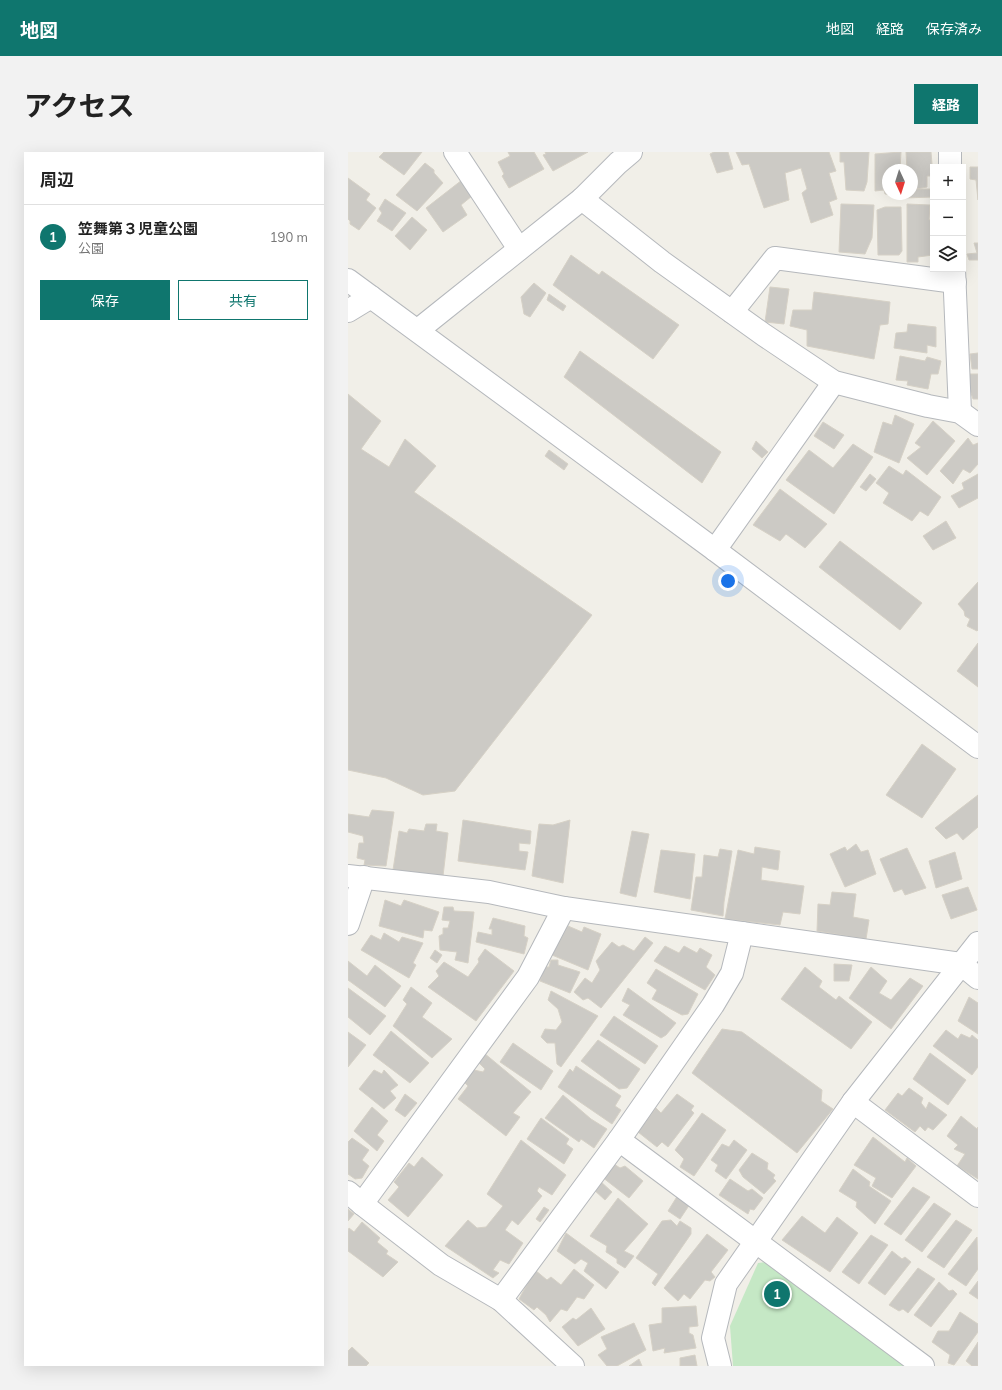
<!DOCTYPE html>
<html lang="ja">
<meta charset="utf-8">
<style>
:root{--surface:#fff;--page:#f2f2f2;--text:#222;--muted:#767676;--line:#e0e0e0;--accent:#0f766e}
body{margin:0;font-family:Mulish,"Noto Sans JP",sans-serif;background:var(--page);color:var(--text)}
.controls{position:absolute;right:12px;top:12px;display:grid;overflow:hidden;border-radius:0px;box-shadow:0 4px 16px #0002}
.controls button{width:36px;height:36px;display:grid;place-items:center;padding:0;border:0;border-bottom:1px solid var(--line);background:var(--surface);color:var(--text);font:20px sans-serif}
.compass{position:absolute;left:534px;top:12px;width:36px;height:36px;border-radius:50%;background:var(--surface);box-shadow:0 4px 16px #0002;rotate:176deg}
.you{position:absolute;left:380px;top:429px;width:14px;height:14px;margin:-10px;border:3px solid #fff;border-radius:50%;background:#1a73e8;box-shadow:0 0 0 6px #1a73e833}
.badge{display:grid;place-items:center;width:26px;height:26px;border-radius:50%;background:var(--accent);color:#fff;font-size:13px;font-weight:700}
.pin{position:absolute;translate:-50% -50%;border:2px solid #fff;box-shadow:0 1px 4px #0006}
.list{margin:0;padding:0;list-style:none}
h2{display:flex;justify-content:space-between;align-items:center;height:52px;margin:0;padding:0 16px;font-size:17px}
h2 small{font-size:13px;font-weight:400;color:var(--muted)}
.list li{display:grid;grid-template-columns:26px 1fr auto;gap:12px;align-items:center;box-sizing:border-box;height:64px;padding:0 16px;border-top:1px solid var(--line)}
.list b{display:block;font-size:15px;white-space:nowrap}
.list p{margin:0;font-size:13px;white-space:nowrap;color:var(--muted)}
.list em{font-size:13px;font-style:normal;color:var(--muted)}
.actions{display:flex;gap:8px;padding:12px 16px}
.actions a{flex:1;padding:9px 0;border:1px solid var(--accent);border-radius:0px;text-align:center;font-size:14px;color:var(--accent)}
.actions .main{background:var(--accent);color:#fff}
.icon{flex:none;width:22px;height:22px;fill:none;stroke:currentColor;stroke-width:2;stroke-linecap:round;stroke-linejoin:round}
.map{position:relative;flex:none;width:630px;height:1214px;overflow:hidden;border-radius:0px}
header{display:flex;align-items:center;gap:24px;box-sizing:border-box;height:56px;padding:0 20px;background:var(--accent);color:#fff}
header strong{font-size:19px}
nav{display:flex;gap:22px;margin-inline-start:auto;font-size:14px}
.intro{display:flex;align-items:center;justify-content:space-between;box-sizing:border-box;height:96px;padding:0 24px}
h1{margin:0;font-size:28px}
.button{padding:10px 18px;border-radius:0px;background:var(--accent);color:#fff;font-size:14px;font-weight:700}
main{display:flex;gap:24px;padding:0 24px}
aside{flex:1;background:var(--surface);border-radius:0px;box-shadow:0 4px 16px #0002}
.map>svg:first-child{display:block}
.green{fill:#c5e8c5}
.building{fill:#cccac5;stroke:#d6d1c6}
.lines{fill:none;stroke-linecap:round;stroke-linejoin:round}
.minor-casing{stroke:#b5b8bc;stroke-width:24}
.tertiary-casing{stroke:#b5b8bc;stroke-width:24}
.minor{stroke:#fff;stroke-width:22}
.tertiary{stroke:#fff;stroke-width:22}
</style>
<header>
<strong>地図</strong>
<nav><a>地図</a><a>経路</a><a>保存済み</a></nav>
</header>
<div class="intro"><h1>アクセス</h1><a class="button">経路</a></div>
<main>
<aside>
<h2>周辺<small></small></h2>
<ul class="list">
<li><span class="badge">1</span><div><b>笠舞第３児童公園</b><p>公園</p></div><em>190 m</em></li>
</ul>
<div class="actions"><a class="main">保存</a><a>共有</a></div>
</aside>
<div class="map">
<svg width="630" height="1214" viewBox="0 0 630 1214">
<rect width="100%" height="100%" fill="#f1efe8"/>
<!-- green -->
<polygon class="green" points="419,1110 559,1214 385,1214 382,1174 410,1111"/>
<!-- building -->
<g class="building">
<polygon points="36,0 74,0 56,23 31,5"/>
<polygon points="160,0 186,0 196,17 161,36 154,24 156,22 150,10 162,4"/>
<polygon points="197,0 240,0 205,19 195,3 198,2"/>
<polygon points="366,0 380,0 385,17 369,21 362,2"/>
<polygon points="388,0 481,0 488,19 481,21 489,47 481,50 485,63 463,71 454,41 459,37 453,16 437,21 441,48 416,56 401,12 394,13"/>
<polygon points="492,0 521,0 519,30 516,39 498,38 496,10 492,10"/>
<polygon points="553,0 552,18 540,18 540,42 550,43 537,42 536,38 527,39 527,2"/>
<polygon points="558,0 583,0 585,24 579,24 579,35 564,38 564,18 559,18"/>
<polygon points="77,11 86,18 86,21 95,31 69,59 48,43"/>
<polygon points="622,15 630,15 630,48 628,28 622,27"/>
<polygon points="0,26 22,42 18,48 28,56 11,78 2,72 2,69 0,67"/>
<polygon points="114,28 124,44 113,53 119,63 95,80 78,56"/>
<polygon points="564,37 585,37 585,45 556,46 556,42 564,42"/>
<polygon points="37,47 58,61 44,79 29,69 34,61 31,57"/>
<polygon points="493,52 526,53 524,86 517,102 491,100"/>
<polygon points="559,52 582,53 581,68 585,67 585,103 570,105 570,110 559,110"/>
<polygon points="537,55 553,55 554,99 551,103 530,103 529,58"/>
<polygon points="64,65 79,78 62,98 47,84"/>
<polygon points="626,91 630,91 630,108 621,108 619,102 629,101"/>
<polygon points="223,103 251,123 254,119 331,173 305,207 205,133"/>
<polygon points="186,131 198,141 182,165 176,162 173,145"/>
<polygon points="422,135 441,137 436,172 417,170"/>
<polygon points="466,140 542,150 540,172 532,173 526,207 459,194 459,178 442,174 445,158 464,158"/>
<polygon points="201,142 218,154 215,159 199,148"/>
<polygon points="560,172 588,175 588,195 579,193 579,201 546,196 548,181 559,180"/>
<polygon points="232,199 373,300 354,331 216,225"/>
<polygon points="630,201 630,217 624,217 622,202"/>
<polygon points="552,204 577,209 579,205 593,209 590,222 583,222 580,237 559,233 560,229 548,228"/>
<polygon points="621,222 630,222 630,247 625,247 622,238"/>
<polygon points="0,242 33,269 13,297 41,315 57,287 88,314 66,340 244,463 107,639 75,643 38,626 0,618"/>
<polygon points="547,263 566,272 551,311 526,300 535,270 544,273"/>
<polygon points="585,269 607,289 579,323 559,306 573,295 567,291"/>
<polygon points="475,270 496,283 486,297 466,284"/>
<polygon points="620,286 625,293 630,291 630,312 622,321 615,317 605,332 592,319"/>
<polygon points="408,289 420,300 414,306 404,297"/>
<polygon points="505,292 525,305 486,362 438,328 461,298 485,316"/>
<polygon points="201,298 220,312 216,318 197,304"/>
<polygon points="541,314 555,323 558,318 593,345 580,364 572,359 564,369 535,351 541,341 528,331"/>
<polygon points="522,322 528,327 518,339 512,335"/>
<polygon points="630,322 630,346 611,356 603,344 616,337 614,331"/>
<polygon points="432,337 479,372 457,396 438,382 432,389 405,373"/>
<polygon points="598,369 608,386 585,398 575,384"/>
<polygon points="492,389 574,451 552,478 471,415"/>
<polygon points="630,430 630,478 629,479 619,474 622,467 617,464 616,459 610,452"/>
<polygon points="630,491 630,535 609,519"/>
<polygon points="574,592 608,617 574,666 538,643"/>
<polygon points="630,643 630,675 615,688 609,681 598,687 587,676"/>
<polygon points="24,658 46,660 38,714 16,713 17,708 9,706 11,691 16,691 15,684 0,680 0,662 21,665"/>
<polygon points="115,668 183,679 182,692 171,691 171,699 180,700 177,718 110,709"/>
<polygon points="222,668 215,731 184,724 191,672 205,673"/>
<polygon points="78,672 89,672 88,679 100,681 95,724 45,718 51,679 59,681 61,677 76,679"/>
<polygon points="284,679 301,682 288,745 272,741"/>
<polygon points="508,692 513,700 520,698 528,722 497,735 482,702 497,695 499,699"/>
<polygon points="407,695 432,699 430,718 414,715 413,728 456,734 452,762 435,760 432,773 377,767 390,698 406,702"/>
<polygon points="559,696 578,736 557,743 554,737 546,740 532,707"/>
<polygon points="372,697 384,699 376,750 375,764 343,758 348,725 354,725 356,703 370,705"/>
<polygon points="313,698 347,702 342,747 306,740"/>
<polygon points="607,700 614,727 588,736 581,709"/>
<polygon points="620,735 629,758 603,767 594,743"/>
<polygon points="484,740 508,742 505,765 521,768 518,787 469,779 470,752 482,753"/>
<polygon points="37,748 53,754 56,748 91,760 84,779 76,778 75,786 31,774"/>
<polygon points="96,755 105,755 106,759 126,760 120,811 107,808 109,800 92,798 91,784 95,782 95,776 100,776 102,769 94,768"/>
<polygon points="145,766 177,774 176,784 180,786 176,802 128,790 130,780 144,783 144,777 141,777"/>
<polygon points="220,774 234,780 236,775 253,782 240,818 204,803"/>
<polygon points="36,781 51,790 54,785 75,791 65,811 68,813 61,826 13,798 23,783 33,788"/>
<polygon points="297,785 305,791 253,856 240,846 235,848 226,840 237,826 244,831 252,818 248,809 264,790 271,795 275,793 286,799"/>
<polygon points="317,794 331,801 336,794 349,801 352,796 364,803 358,815 367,823 357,838 306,809"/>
<polygon points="137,797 166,819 128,869 80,835 91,824 88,819 96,810 120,825 131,810 130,807"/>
<polygon points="87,798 94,803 89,811 82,806"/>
<polygon points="203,808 210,808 210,813 232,820 222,841 192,829 197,815 201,815"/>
<polygon points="0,809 19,824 27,813 53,834 37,855 0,828"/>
<polygon points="486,812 504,813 501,829 486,829"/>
<polygon points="457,815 474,829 471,835 488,848 491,844 524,870 503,897 433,847"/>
<polygon points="523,815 539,829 531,841 543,848 562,826 575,834 543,877 501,846"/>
<polygon points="308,817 350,842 340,862 334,863 304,847 309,838 299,831"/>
<polygon points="63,835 84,851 74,865 104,887 84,906 45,874 59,852 55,848"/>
<polygon points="0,836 38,864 22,883 0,865"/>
<polygon points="280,836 328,871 318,883 313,886 275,863 282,853 274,849"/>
<polygon points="203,839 250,864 213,915 209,912 207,891 199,891 193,885 197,877 208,878 214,870 210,857 200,848"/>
<polygon points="621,845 630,851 630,882 610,869"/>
<polygon points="266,864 310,894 297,912 252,883"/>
<polygon points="374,877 394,880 474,938 473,949 485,957 449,1001 344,921"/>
<polygon points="598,878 610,887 613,882 622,886 624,883 630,888 630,915 624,923 585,894"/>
<polygon points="43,879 81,911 62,931 25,903"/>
<polygon points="0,880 18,893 0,915"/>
<polygon points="250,888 292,917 279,936 271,937 233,909"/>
<polygon points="165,891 205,919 193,938 152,910"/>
<polygon points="136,901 183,940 165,961 172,965 158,984 110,947 120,934 116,930 126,918 135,920 137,917 129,909"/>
<polygon points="582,901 618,928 600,953 565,927"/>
<polygon points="228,914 273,944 267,954 273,958 264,972 210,935 222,917 225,920"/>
<polygon points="26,918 34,922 36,918 50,933 42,939 48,946 36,957 11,937"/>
<polygon points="561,936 575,946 573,951 578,957 581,950 599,963 585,978 580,975 577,979 572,974 567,980 537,958 550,941 554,944"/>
<polygon points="57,942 69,951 57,965 47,958"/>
<polygon points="329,942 346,954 343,958 346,961 320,995 314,990 309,995 290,980 308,956 313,961"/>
<polygon points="215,943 243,967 259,977 246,996 233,987 231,990 197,966"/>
<polygon points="24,955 40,969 29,983 36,989 29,999 6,979"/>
<polygon points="354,961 378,978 346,1024 332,1015 336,1007 327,998"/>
<polygon points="613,964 629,977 630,975 630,1027 609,1014 617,1002 606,997 610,993 599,984"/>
<polygon points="193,966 221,987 218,992 225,997 216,1012 179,987"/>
<polygon points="525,985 557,1010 559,1006 568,1014 544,1046 524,1034 528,1026 506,1013"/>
<polygon points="4,986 21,998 14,1008 21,1014 14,1026 7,1027 0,1022 0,990"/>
<polygon points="173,988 218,1023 204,1043 191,1035 189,1039 194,1044 170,1073 164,1068 157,1078 175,1091 161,1112 152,1108 145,1118 151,1121 145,1126 97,1094 120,1068 129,1076 138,1075 155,1054 139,1042"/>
<polygon points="386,988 399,998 378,1027 367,1019 370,1013 363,1008 374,992 381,995"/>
<polygon points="404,1001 420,1011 419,1017 427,1023 425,1026 428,1029 416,1042 395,1025 391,1018"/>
<polygon points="74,1005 95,1023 60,1065 40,1048 51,1035 46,1030 61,1011 66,1015"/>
<polygon points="263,1010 272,1016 277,1014 295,1029 281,1046 254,1025"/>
<polygon points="505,1017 522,1030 521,1034 543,1049 527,1072 508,1055 509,1050 491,1039"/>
<polygon points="382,1027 400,1039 404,1037 415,1046 406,1058 402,1057 400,1062 371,1043"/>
<polygon points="251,1028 264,1040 257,1048 245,1037"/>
<polygon points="565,1035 582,1045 553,1083 536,1072"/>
<polygon points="330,1043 342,1052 332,1067 320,1059"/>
<polygon points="270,1046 300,1072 276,1099 286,1104 277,1116 269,1111 269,1107 258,1100 259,1094 242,1084"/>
<polygon points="586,1051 603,1062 574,1100 557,1088"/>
<polygon points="196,1055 201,1058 192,1070 188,1067"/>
<polygon points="0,1057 6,1062 0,1069"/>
<polygon points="454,1064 477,1081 489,1065 510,1081 482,1120 434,1088"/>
<polygon points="323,1068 329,1074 332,1069 343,1076 343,1082 307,1134 304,1131 310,1122 288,1106 314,1069"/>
<polygon points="608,1068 624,1078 596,1116 579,1105"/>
<polygon points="14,1070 32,1086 29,1090 40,1099 38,1102 50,1110 35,1125 0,1099 0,1079 1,1076 6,1080"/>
<polygon points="218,1081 271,1120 258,1137 236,1119 240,1111 233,1107 227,1112 209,1099"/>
<polygon points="359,1082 380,1098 363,1120 367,1125 362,1129 357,1128 342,1147 336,1142 330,1149 316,1136"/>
<polygon points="523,1083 540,1093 511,1132 494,1120"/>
<polygon points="629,1085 630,1117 618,1134 600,1122"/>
<polygon points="544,1099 554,1107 557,1105 563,1110 537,1143 520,1131"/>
<polygon points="570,1116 587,1127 560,1161 555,1157 551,1159 541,1153"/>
<polygon points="226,1117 246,1133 236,1147 229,1145 219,1159 213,1157 202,1170 198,1163 189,1155 186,1158 171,1147 187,1118 199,1128 203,1125 213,1133"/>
<polygon points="630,1129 630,1147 621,1141"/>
<polygon points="591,1130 601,1139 605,1138 609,1142 583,1175 566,1163"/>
<polygon points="348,1154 350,1174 341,1175 341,1181 345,1183 348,1196 316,1201 317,1196 305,1199 301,1173 314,1171 314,1156"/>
<polygon points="243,1156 257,1177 230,1194 214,1175 225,1166 228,1168"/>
<polygon points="612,1160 630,1172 630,1180 606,1213 600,1211 602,1203 584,1190 590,1179 601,1179"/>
<polygon points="286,1171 298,1198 269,1214 259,1214 250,1203 259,1197 253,1185"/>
<polygon points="630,1190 630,1214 624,1214 618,1209"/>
<polygon points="4,1195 21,1211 18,1214 0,1214 0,1199"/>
<polygon points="347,1203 349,1214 332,1214 332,1206"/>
<polygon points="291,1207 294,1214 281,1214"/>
</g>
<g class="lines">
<!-- minor casing -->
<g class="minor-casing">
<g id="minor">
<polyline points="107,0 171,97"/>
<polyline points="602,0 602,15"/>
<polyline points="234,47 314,110 416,183 486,230 580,254 612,260 630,273"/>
<polyline points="606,117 612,260"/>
<polyline points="0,159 23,145"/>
<polyline points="384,160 427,106 607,130"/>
<polyline points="70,178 234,47 270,11 283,0"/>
<polyline points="367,398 486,230"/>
<polyline points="0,724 141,740 216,756 613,812 630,826"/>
<polyline points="0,772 16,725"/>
<polyline points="505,950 630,1044"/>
<polyline points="271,988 575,1214"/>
<polyline points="0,1040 14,1052 93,1113 153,1148 225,1214"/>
<polyline points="14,1052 180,825 216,756"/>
<polyline points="153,1148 271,988 365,853 384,821 394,781"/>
<polyline points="372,1214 365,1186 378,1132 505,950 630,791"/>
</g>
</g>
<!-- tertiary casing -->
<g class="tertiary-casing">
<polyline id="tertiary" points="0,128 367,398 630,595"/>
</g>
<!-- minor -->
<use href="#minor" class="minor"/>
<!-- tertiary -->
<use href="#tertiary" class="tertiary"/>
</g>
</svg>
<div class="controls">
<button>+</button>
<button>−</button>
<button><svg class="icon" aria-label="layers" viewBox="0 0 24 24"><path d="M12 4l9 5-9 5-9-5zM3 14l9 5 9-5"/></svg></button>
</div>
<svg class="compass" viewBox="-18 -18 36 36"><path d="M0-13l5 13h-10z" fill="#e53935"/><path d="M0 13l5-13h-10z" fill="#767676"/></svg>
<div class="you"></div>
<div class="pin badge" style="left:429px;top:1142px">1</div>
</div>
</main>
